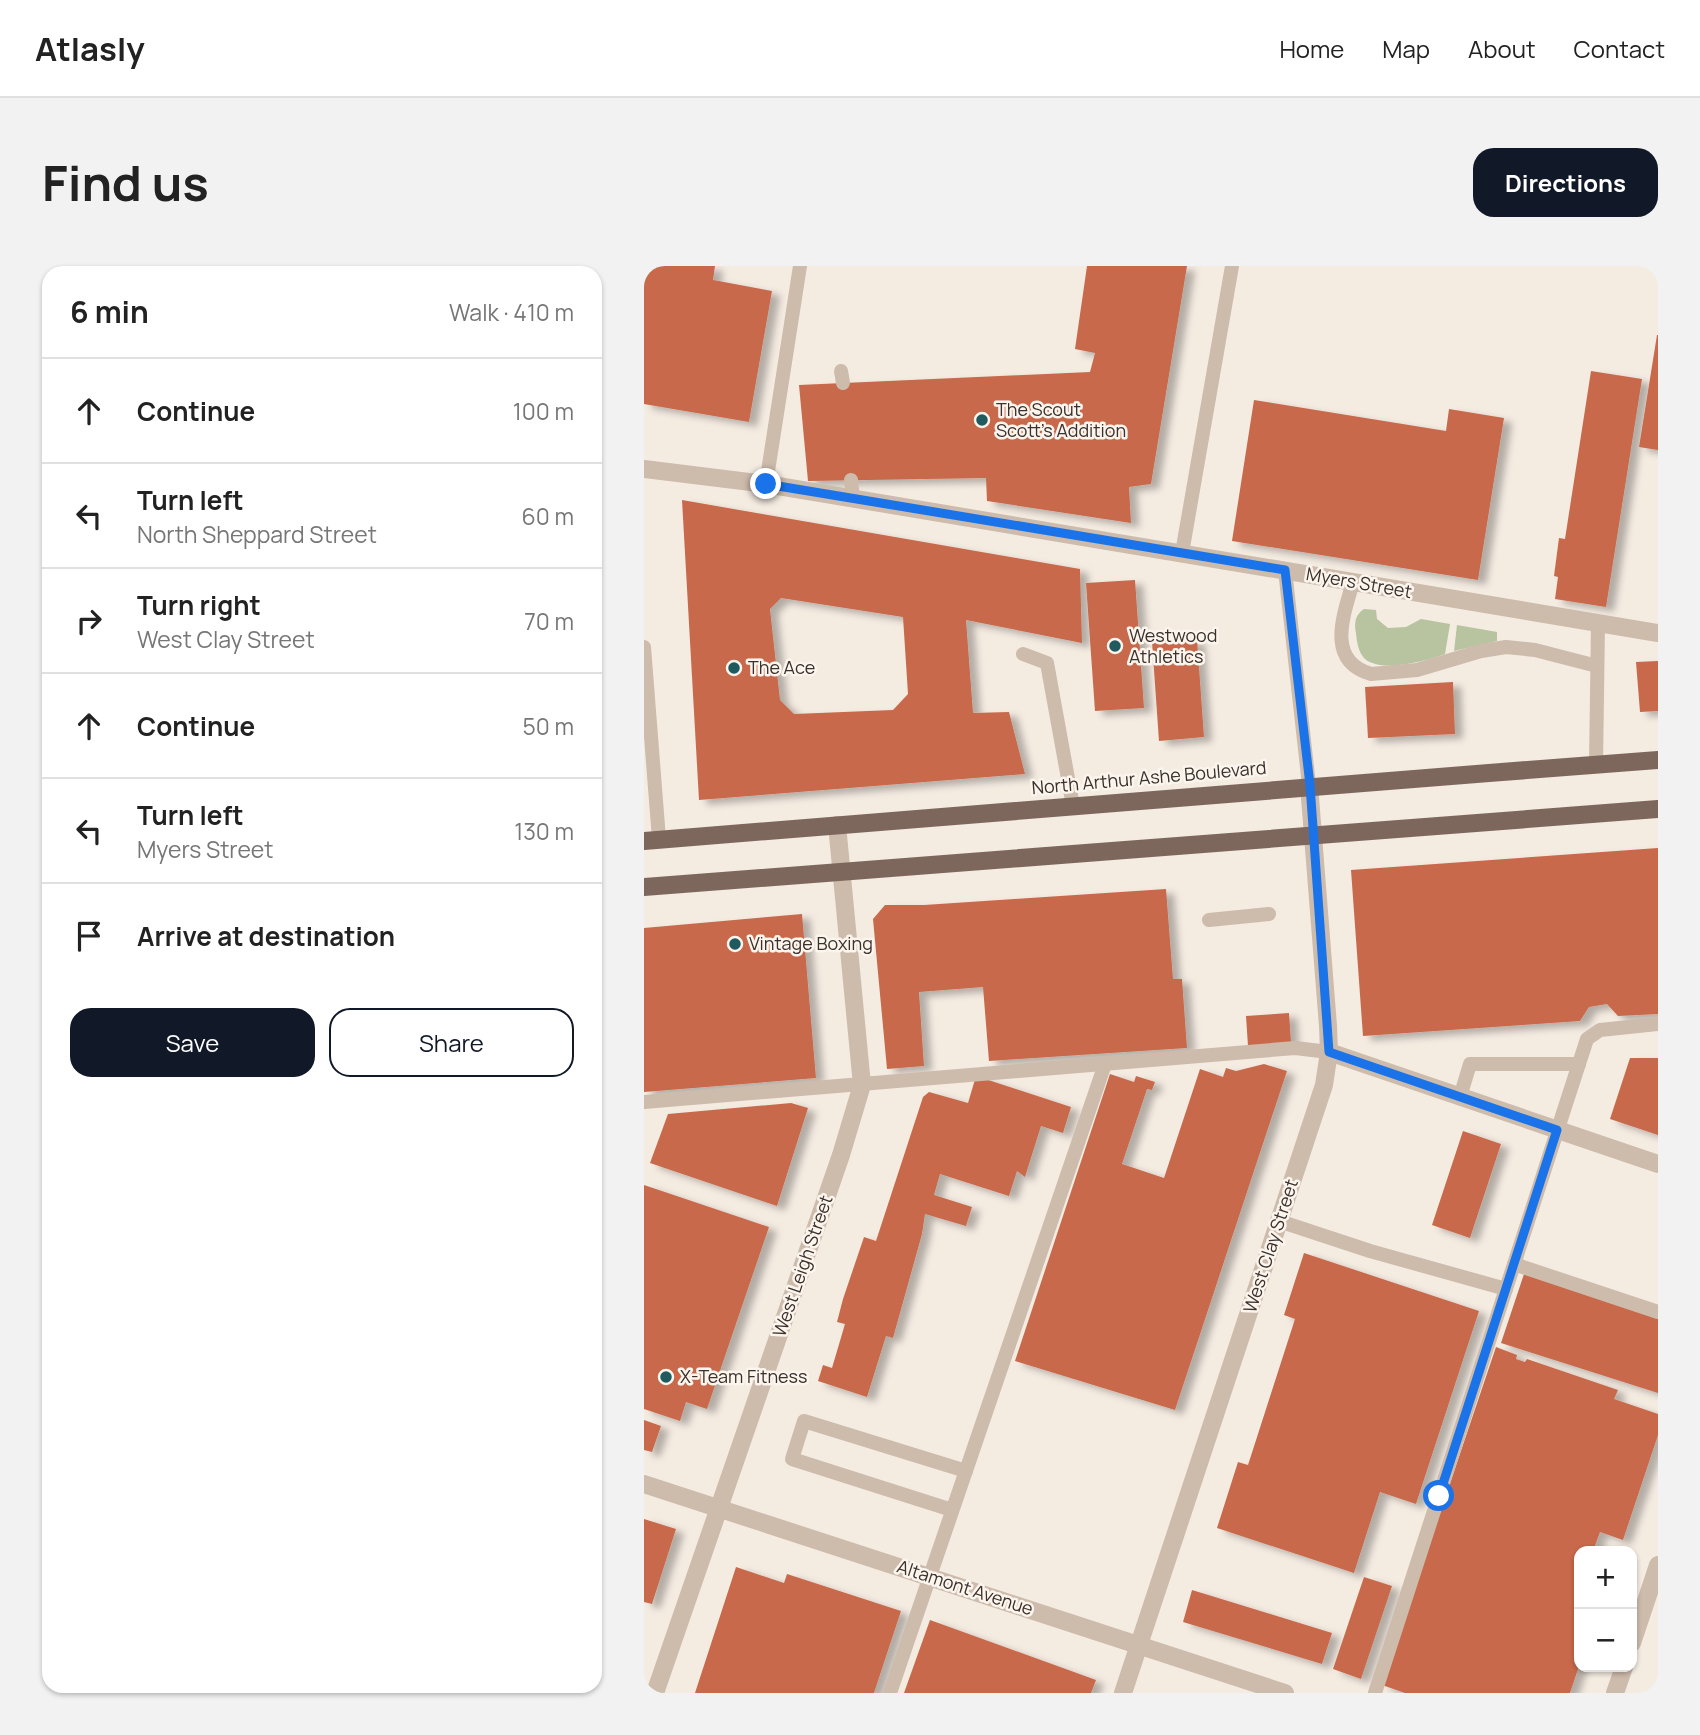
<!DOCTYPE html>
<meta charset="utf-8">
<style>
:root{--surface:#fff;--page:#f2f2f2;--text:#222;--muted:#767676;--line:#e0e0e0;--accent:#111827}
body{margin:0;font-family:Manrope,sans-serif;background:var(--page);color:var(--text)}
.controls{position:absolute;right:21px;bottom:21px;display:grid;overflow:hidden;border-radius:14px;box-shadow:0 2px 5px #0004}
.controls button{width:63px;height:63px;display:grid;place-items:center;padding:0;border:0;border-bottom:2px solid var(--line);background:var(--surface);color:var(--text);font:35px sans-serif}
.stop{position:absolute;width:21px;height:21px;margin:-16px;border:5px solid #1a73e8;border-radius:50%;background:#fff}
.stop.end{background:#1a73e8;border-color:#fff;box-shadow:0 2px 7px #0008}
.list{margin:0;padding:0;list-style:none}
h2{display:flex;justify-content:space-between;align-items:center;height:91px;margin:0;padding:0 28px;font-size:30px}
h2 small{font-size:23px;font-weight:400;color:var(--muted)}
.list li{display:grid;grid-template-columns:46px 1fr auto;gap:21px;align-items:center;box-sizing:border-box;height:105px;padding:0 28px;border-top:2px solid var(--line)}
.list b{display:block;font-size:26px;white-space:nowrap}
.list p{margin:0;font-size:23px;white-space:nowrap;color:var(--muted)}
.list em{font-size:23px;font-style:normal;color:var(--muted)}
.actions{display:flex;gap:14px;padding:21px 28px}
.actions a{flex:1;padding:16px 0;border:2px solid var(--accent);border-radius:21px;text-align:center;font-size:24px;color:var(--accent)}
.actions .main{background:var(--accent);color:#fff}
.icon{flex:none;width:38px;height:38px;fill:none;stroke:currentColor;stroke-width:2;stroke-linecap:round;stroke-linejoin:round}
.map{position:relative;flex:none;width:1014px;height:1427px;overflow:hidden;border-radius:21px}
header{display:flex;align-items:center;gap:42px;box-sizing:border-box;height:98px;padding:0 35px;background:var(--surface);border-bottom:2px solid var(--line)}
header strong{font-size:33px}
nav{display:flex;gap:38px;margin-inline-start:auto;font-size:24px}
.intro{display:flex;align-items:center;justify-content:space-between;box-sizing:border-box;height:168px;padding:0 42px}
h1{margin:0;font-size:49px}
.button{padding:18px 32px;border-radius:21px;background:var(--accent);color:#fff;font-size:24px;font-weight:700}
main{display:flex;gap:42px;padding:0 42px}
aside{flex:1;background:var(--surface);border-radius:21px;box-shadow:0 2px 5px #0004}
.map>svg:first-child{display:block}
.green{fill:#b8c4a0}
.building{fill:#c8694b;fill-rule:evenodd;filter:url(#shadow)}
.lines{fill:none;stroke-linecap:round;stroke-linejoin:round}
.service{stroke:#cdbbac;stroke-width:14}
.minor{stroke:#cdbbac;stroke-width:18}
.tertiary{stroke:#cdbbac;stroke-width:18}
.primary{stroke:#7d675c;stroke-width:18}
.route{stroke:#1a73e8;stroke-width:9}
.poi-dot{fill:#1f5a5e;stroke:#fbf5ee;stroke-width:2.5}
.labels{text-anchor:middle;stroke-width:5;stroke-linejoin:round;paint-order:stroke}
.poi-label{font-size:18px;fill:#3b302b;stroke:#fbf5ee;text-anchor:start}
.street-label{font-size:18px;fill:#3b302b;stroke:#fbf5ee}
</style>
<header>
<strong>Atlasly</strong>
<nav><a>Home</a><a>Map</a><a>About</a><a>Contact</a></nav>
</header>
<div class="intro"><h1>Find us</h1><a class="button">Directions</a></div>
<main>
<aside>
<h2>6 min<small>Walk · 410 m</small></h2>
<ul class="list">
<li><svg class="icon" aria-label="ahead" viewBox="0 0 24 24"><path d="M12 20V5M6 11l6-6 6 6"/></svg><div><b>Continue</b></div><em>100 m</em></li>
<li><svg class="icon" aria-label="left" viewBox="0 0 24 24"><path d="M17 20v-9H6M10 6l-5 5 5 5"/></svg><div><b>Turn left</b><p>North Sheppard Street</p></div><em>60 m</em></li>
<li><svg class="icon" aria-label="right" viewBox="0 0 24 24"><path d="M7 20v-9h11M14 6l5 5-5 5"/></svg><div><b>Turn right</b><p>West Clay Street</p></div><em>70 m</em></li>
<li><svg class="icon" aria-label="ahead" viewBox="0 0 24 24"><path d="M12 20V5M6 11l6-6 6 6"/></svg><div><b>Continue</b></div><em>50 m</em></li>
<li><svg class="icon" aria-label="left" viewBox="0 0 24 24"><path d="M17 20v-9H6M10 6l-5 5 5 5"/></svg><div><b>Turn left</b><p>Myers Street</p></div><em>130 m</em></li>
<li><svg class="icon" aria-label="arrive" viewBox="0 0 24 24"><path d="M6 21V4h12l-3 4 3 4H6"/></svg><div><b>Arrive at destination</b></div></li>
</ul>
<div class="actions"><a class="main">Save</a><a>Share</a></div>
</aside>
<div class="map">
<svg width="1014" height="1427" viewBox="0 0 1014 1427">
<defs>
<filter id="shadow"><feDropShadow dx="8" dy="4.5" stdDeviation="3.5" flood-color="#0004"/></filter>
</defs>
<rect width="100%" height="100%" fill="#f4ebe1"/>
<!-- green -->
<g class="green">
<path d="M 720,343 L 732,344 L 733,353 L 744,362 L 762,361 L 777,353 L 806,358 L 801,388 C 783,395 737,407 721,393 C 714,386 713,376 712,367 C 710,357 711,349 720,343 Z"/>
<polygon points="813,359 853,366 853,375 810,385"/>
</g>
<!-- building -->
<g class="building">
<polygon points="0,0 71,0 69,14 128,25 105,156 0,138"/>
<polygon points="443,0 543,0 507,218 485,221 487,257 343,235 342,212 164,215 155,119 446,106 451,87 431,83"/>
<polygon points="1013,69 1014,69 1014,184 995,181"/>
<polygon points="947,105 998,113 962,341 911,333 914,311 910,310 915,272 921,273"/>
<polygon points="610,134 802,165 805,143 860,152 834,314 588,275"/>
<path d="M 38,234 L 436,303 L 438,377 L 322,354 L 329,447 L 365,446 L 381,508 L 55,534 ZM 137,332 L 259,351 L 264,428 L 249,444 L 150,448 L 136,434 L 126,343 Z"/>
<polygon points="491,314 500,442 451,445 442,317"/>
<polygon points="553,373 560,471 515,475 508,376"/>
<polygon points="1014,395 1014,445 996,446 992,396"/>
<polygon points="809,416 811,468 724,472 721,421"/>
<polygon points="1014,582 1014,748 974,750 963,738 945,741 936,755 719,770 707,604"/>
<polygon points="522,623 529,713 538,713 543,782 345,795 339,721 275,726 280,800 243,803 229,653 241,639 280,639"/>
<polygon points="158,648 172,812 0,826 0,662"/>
<polygon points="645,747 647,776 604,780 602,750"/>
<polygon points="986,792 1014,792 1014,869 966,853"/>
<polygon points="620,798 643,805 531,1144 371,1095 466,808 490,816 492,810 511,816 508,824 503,823 478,898 520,912 556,803 579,811 582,802 592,805"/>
<polygon points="332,810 427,841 419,867 397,860 381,911 373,905 365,930 296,908 290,929 328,941 322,960 281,948 278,968 249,1072 242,1070 223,1131 174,1115 179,1099 188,1102 201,1058 193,1056 199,1033 220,971 232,975 279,831 285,826 324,837"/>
<polygon points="147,837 164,842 133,940 6,897 24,848"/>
<polygon points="819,865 857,878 826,972 788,959"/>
<polygon points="0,919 125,961 63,1143 42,1136 36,1155 0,1143"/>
<polygon points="660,987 835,1045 772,1238 736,1226 710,1307 573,1262 594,1196 604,1199 651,1053 640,1049"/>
<polygon points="881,1005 1014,1049 1014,1127 857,1077"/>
<polygon points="852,1081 873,1089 872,1093 881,1096 883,1093 974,1124 970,1133 1014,1148 1014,1169 979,1274 956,1266 949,1285 935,1285 935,1400 926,1427 761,1427 738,1419"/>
<polygon points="0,1154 17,1160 8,1186 0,1184"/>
<polygon points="0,1253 32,1263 8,1338 0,1336"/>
<polygon points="92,1301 140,1317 143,1308 257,1345 230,1427 51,1427"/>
<polygon points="720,1311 748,1320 717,1413 689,1403"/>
<polygon points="548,1324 688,1367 678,1398 539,1356"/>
<polygon points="286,1354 452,1414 447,1427 260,1427"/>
</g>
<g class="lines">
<!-- service -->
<g class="service">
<polyline points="197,105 199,117"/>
<polyline points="207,214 209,233"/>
<polyline points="122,218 156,0"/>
<polyline points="538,287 588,0"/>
<polyline points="641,304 665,519"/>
<path d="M 709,316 C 700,348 681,395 727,408 L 773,404 L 837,385 L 862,381 L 891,384 L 953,400"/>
<polyline points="0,381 15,573"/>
<polyline points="379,388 403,397 429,540"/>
<polyline points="952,499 954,357"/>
<polyline points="565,654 625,648"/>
<polyline points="816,831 826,798 935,798"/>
<polyline points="0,836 651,782 685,786"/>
<polyline points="635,955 726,985 862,1023"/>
<polyline points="870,998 1014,1046"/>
<polyline points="308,1244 148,1193 160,1155 322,1205"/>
<polyline points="246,1427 461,798"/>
<polyline points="731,1427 943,773 956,764 1014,758"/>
</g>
<!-- minor -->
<g class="minor">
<polyline points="0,203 122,218 1014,367"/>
<polyline points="685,786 1014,898"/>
<polyline points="0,1218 641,1427"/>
<polyline points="11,1427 197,889 218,819 193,559"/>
</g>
<!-- tertiary -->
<g class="tertiary">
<polyline points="988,1377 1014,1299"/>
<polyline points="479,1427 680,819 685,786 684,760 665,519"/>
<polyline points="971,1427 980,1401"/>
</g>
<!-- primary -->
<g class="primary">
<path d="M 0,575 C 338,545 676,520 1014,494"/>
<polyline points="0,621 1014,543"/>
</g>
</g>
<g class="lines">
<!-- route -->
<polyline class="route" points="122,218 641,304 666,519 685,786 913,864 795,1230"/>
</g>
<!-- markers -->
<g class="poi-dot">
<circle cx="338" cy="154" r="7"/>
<circle cx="471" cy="380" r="7"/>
<circle cx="90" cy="402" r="7"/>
<circle cx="91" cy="678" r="7"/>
<circle cx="22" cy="1111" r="7"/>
</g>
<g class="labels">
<!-- poi labels -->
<g class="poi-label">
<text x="352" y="150">The Scout<tspan x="352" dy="21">Scott's Addition</tspan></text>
<text x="485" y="376">Westwood<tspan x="485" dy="21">Athletics</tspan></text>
<text x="104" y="408">The Ace</text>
<text x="105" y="684">Vintage Boxing</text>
<text x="36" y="1117">X-Team Fitness</text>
</g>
<!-- street labels -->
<g class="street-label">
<text transform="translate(715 317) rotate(10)" y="6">Myers Street</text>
<text transform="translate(505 512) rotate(-5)" y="6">North Arthur Ashe Boulevard</text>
<text transform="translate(627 980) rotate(-72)" y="6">West Clay Street</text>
<text transform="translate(159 1000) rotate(-71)" y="6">West Leigh Street</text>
<text transform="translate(321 1322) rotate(18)" y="6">Altamont Avenue</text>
</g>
</g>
</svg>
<div class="controls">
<button>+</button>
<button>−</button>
</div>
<div class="stop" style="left:795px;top:1230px"></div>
<div class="stop end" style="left:122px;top:218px"></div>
</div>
</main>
